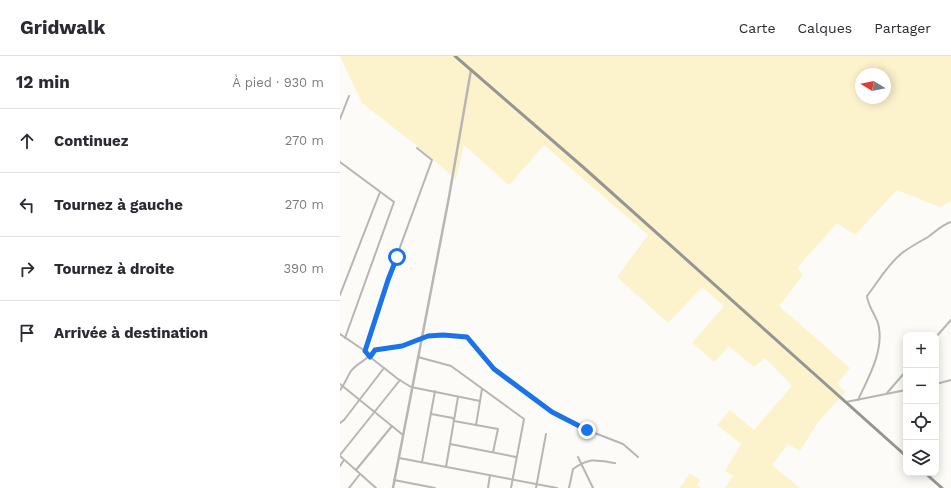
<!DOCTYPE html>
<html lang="fr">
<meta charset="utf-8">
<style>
:root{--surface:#fff;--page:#f2f2f3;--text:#2b2b33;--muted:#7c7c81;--line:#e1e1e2}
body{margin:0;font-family:"Work Sans",sans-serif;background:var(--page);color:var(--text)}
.controls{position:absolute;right:12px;bottom:12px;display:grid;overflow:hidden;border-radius:8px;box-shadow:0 2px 10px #0003}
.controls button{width:36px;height:36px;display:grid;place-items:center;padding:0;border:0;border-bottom:1px solid var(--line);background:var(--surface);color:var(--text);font:20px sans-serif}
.compass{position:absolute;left:515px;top:12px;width:36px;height:36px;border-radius:50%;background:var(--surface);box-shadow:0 2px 10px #0003;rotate:280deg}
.stop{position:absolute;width:12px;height:12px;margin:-9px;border:3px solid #1a73e8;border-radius:50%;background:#fff}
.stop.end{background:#1a73e8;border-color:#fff;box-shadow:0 1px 4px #0008}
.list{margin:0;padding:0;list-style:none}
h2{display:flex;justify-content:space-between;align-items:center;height:52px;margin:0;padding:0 16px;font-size:17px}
h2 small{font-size:13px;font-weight:400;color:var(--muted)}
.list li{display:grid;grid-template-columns:26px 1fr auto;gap:12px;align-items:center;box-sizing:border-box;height:64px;padding:0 16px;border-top:1px solid var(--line)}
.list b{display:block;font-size:15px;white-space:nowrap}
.list em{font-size:13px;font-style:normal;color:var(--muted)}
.icon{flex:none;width:22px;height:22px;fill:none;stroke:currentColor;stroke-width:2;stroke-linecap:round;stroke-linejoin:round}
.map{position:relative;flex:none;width:611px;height:432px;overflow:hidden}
header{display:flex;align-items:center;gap:24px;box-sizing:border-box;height:56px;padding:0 20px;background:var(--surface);border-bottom:1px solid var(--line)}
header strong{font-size:19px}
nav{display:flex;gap:22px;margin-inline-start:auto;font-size:14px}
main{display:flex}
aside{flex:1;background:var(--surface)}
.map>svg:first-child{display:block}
.sand{fill:#fcf2cc;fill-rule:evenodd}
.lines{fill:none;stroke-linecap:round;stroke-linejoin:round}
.minor{stroke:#b7b6b5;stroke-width:2}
.tertiary{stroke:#b7b6b5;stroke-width:2.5}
.secondary{stroke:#969593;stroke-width:3}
.route{stroke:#1a73e8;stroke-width:5}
</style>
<header>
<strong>Gridwalk</strong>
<nav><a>Carte</a><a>Calques</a><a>Partager</a></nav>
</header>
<main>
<aside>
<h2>12 min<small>À pied · 930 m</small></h2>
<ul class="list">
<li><svg class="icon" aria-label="ahead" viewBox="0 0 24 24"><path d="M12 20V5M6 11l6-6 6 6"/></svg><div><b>Continuez</b></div><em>270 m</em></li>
<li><svg class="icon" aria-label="left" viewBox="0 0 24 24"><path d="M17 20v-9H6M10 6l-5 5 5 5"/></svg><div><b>Tournez à gauche</b></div><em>270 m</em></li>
<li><svg class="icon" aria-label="right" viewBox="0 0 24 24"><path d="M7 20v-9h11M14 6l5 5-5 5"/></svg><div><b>Tournez à droite</b></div><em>390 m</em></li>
<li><svg class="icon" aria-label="arrive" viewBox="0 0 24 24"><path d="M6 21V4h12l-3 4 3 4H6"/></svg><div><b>Arrivée à destination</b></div></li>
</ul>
</aside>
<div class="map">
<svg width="611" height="432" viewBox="0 0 611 432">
<rect width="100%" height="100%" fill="#fcfbf7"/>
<!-- sand -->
<g class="sand">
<path d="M 0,0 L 611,0 L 611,145 L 600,151 L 557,134 L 515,179 L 497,167 L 457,212 L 463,219 L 439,250 L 510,312 L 497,328 L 505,336 L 478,366 L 460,395 L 448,388 L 432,409 L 460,432 L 385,432 L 393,420 L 385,415 L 401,388 L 377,369 L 390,354 L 414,374 L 452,330 L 425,302 L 414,311 L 389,290 L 374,306 L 352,287 L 384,250 L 362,231 L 328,267 L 277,221 L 308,179 L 204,89 L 169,129 L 124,89 L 116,123 L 72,86 L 22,47 ZM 521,18 L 545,18 L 545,42 L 521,42 Z"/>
<polygon points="350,417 360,424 357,430 361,432 340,432"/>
</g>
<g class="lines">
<!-- minor -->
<g class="minor">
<polyline points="0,63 9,40"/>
<polyline points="0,106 54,146 5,282"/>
<polyline points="0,239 40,136"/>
<polyline points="0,278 25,295 30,301 58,323 71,331 140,345"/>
<polyline points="596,281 611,264"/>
<polyline points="25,295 48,224 92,104 77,92"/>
<polyline points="78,301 111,310 184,363 171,432"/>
<polyline points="0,328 63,379"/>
<polyline points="596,328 611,324"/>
<path d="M 0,334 C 5,328 7,321 11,315 C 18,306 28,304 35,294 L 62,290 L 88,280 L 115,280 L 127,281 L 154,313 L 212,356 L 247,374 L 283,388 L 298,401"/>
<polyline points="547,337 566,315"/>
<path d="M 518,344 C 528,322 543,297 539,272 C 538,261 528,252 527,240 C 538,226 547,209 562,197 C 570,191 579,186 588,181 C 596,175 602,169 611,166"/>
<polyline points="506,346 566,334"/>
<polyline points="91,358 113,362 114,365 158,373 153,396"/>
<polyline points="0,367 4,364 44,312"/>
<polyline points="136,369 142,333"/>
<polyline points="110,388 176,401"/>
<polyline points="0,399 60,324"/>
<polyline points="0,400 36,432"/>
<polyline points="238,401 253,432"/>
<polyline points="59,402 217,432"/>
<polyline points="82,406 95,335"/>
<polyline points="0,410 4,404"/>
<polyline points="106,411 118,341"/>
<polyline points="16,414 52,370"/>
<polyline points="54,424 95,432"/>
<polyline points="9,432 20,418"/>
<polyline points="148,432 150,419"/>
<polyline points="196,432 206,378"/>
<path d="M 229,432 L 233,413 C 251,401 256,404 275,407"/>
</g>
<!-- tertiary -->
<polyline class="tertiary" points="53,432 109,141 131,14"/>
<!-- secondary -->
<g class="secondary">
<polyline points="115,0 243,111 566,400"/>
<polyline points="585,417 602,432"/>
</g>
</g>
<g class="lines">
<!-- route -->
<polyline class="route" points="57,201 48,224 25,295 30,301 35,294 62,290 88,280 103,279 127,281 154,313 212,356 247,374"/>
</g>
</svg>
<div class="controls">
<button>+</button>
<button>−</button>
<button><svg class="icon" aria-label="locate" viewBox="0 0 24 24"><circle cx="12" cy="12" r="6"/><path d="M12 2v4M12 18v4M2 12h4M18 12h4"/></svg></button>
<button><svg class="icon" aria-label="layers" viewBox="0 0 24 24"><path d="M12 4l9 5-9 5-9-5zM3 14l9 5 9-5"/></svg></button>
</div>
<svg class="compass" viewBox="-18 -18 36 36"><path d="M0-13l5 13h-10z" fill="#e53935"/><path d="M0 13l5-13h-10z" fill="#7c7c81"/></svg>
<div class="stop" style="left:57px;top:201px"></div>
<div class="stop end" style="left:247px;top:374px"></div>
</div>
</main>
